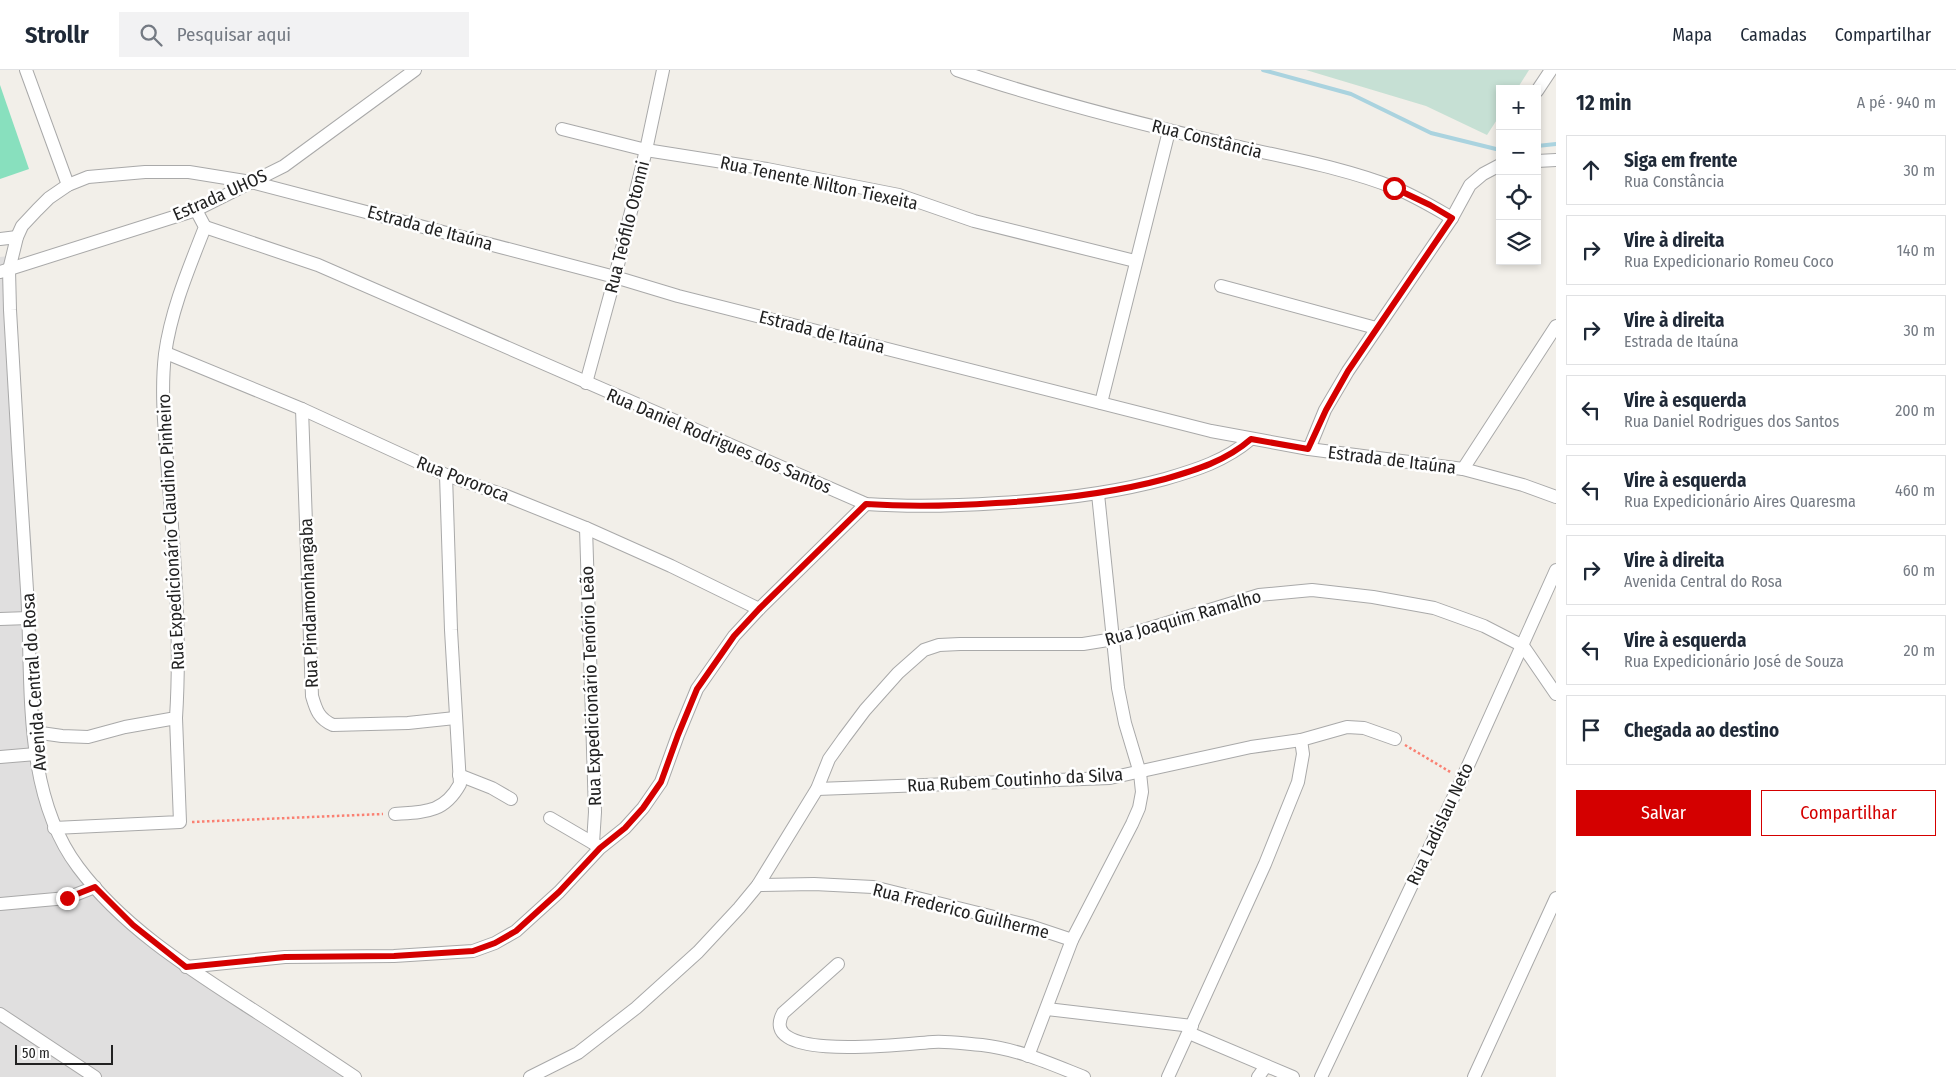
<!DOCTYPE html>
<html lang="pt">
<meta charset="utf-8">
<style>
:root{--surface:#fff;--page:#f2f2f3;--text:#1f2937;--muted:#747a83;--line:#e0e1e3;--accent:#d40000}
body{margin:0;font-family:"Fira Sans Condensed",sans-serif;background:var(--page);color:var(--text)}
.controls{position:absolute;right:15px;top:15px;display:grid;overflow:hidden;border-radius:0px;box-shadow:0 2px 8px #0003}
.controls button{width:45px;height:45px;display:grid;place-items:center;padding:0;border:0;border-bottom:1px solid var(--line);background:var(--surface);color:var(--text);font:25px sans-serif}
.scale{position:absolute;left:15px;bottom:12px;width:98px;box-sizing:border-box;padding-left:5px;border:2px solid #222;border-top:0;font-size:14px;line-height:18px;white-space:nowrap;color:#222;-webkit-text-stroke:4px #fff;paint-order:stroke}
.stop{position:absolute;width:15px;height:15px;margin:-11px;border:4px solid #d40000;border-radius:50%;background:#fff}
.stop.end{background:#d40000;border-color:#fff;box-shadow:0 1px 5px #0008}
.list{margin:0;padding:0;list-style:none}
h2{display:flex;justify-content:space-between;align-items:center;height:65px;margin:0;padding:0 20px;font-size:21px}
h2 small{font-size:16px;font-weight:400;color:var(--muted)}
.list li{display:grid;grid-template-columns:32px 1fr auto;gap:15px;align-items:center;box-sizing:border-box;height:70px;margin:0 10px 10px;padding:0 10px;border:1px solid var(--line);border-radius:0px}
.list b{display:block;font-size:19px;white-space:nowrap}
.list p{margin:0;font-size:16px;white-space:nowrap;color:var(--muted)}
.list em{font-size:16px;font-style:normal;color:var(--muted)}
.actions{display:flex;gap:10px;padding:15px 20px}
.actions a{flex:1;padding:11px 0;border:1px solid var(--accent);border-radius:0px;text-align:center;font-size:18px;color:var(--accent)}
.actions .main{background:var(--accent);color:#fff}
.icon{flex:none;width:28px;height:28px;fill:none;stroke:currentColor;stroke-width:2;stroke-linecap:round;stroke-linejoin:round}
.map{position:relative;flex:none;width:1556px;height:1007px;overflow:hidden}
header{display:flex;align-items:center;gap:30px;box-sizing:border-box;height:70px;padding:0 25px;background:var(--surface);border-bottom:1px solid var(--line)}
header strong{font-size:24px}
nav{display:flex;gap:28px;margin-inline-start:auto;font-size:18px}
.search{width:350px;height:45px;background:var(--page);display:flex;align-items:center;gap:12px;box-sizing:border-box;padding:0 18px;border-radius:0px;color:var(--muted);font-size:19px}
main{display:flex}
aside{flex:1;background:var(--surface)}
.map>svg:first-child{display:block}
.residential{fill:#e0dfdf}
.wetland{fill:#c6e0d4}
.pitch{fill:#88e0be}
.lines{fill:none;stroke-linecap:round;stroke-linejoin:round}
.stream{stroke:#aad3df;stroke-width:4}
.minor-casing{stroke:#a9a9a9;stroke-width:14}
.path{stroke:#fa8072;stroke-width:2.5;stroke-dasharray:2.5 2.5;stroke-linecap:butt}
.minor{stroke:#fff;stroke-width:12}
.route{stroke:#d40000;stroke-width:6}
.labels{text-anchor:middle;stroke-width:5;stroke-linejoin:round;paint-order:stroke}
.street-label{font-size:18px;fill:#222;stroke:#fff}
</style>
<header>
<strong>Strollr</strong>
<div class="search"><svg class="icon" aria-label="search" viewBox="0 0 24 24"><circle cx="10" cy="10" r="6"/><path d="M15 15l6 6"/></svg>Pesquisar aqui</div>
<nav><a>Mapa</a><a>Camadas</a><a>Compartilhar</a></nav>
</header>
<main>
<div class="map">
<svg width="1556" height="1007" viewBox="0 0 1556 1007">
<rect width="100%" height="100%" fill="#f2efe9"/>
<!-- residential -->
<polygon class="residential" points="8,186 32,480 36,692 73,791 111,841 352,1007 0,1007 0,187"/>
<!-- wetland -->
<polygon class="wetland" points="1306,0 1529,0 1517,19 1500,19 1500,45 1487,65 1426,36"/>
<!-- pitch -->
<polygon class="pitch" points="0,15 29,99 0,109"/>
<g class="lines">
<!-- stream -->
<g class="stream">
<polyline points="1263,0 1351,24 1431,63 1500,80"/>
<polyline points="1537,76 1556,74"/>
</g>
<!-- minor casing -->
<g class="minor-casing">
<g id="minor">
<polyline points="26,0 68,115"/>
<path d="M 957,0 C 1045,30 1136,53 1227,74 C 1281,87 1343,97 1395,118 C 1415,126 1433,137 1452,148"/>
<polyline points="1537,21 1551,0"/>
<polyline points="562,59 646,80 767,99 899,125 974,151 1135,191"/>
<polyline points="1537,91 1556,90"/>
<path d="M 205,157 L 318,195 L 866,434 C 910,437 955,436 999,433 C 1056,430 1110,424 1165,409 C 1196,400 1225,391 1251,369"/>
<polyline points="0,169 17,167"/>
<polyline points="0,202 196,140 284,96 415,0"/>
<polyline points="1221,216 1376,258"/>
<polyline points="166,283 302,339 446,405 504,425 586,458 671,496 759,539"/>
<polyline points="586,313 615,207 646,80 663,0"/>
<polyline points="1101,333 1169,61"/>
<path d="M 302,339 L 312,626 C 316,640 319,649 333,655 L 408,653 L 455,648"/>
<polyline points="1309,379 1325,340 1348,301 1452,148 1470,115 1483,104 1500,95"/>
<polyline points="1463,399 1556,256"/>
<polyline points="586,458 595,742 593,773"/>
<polyline points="0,549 29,548"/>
<path d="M 34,662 L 62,666 L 88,667 L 125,657 L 176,648 C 181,570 175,493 169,416 C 166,373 160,327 165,284 C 171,240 189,198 205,157 L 196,140"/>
<polyline points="0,687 36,684"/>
<polyline points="459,705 492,718 511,729"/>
<polyline points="817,719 1110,708 1251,677 1301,670 1347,657 1364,658 1395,669"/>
<path d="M 395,744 C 425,742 444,743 460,714 L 451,560 L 446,405"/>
<polyline points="550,748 598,776"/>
<polyline points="54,758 180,752 176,648"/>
<polyline points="758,815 814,814 873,817 1030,856 1072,870"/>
<polyline points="0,834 67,828 95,817"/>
<path d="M 838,894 L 783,943 C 755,994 912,973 933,972 C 949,971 966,974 982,975 C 1018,979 1051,994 1084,1007"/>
<polyline points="186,897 285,887 394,886 473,881 495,873 516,861 559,822 600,778 625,758 643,738 661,712 678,665 697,619 734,566 759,539 866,434"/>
<polyline points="1047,939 1192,956"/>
<polyline points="0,944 95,1007"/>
<polyline points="1189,963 1293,1007"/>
<polyline points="1028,986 1072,870 1132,754 1139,738 1142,722 1140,703 1125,653 1118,618 1098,424"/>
<path d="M 355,1007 C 319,983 283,959 247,936 C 185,896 122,856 78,797 C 21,721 33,610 27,520 C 21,427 15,333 10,240 L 9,200 L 17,167 L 22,156 L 37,140 L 49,128 L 68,115 L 88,107 L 145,102 L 189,102 L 251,112 L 615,207 L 678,226 L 1211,361 L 1309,379 L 1463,399 L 1523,415 L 1556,427"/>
<polyline points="530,1007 578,983 636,938 698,882 739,838 758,815 817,719 829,689 844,668 865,640 898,603 924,580 939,575 960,574 1083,574 1114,569 1259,525 1312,520 1373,527 1434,538 1484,556 1523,576 1556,624"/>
<polyline points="1168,1007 1265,794 1298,712 1303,684 1301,670"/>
<polyline points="1258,1007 1266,996"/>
<polyline points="1321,1007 1462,709 1556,500"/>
<polyline points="1474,1007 1556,828"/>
</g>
</g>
<!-- path -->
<g class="path">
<polyline points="1405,675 1452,703"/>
<polyline points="192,752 383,744"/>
</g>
<!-- minor -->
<use href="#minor" class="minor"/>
</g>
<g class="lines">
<!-- route -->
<path class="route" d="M 67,828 L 95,817 L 133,855 L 186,897 L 285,887 L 394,886 L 473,881 L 495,873 L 516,861 L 559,822 L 600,778 L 625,758 L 643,738 L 661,712 L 678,665 L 697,619 L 734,566 L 759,539 L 866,434 C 909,437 953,436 996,433 C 1053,430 1109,424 1165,409 C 1196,400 1226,391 1251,369 L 1308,379 L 1326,340 L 1348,301 L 1452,148 L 1430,135 L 1394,118"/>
</g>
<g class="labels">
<!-- street labels -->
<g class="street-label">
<text transform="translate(1207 69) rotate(14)" y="6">Rua Constância</text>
<text transform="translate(819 113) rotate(12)" y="6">Rua Tenente Nilton Tiexeita</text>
<text transform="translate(220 125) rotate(-24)" y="6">Estrada UHOS</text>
<text transform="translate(627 157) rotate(-76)" y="6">Rua Teófilo Otonni</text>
<text transform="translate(430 158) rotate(15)" y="6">Estrada de Itaúna</text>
<text transform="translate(822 262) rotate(14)" y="6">Estrada de Itaúna</text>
<text transform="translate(719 371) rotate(23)" y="6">Rua Daniel Rodrigues dos Santos</text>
<text transform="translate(1392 390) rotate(7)" y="6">Estrada de Itaúna</text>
<text transform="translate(463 409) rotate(21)" y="6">Rua Pororoca</text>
<text transform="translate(171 462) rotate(-93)" y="6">Rua Expedicionário Claudino Pinheiro</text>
<text transform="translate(309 533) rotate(-92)" y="6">Rua Pindamonhangaba</text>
<text transform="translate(1183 548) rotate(-16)" y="6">Rua Joaquim Ramalho</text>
<text transform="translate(34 612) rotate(-94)" y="6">Avenida Central do Rosa</text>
<text transform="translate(591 616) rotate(-92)" y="6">Rua Expedicionário Tenório Leão</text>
<text transform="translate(1015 710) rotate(-3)" y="6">Rua Rubem Coutinho da Silva</text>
<text transform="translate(1440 754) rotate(-65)" y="6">Rua Ladislau Neto</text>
<text transform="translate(961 841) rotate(14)" y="6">Rua Frederico Guilherme</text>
</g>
</g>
</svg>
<div class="controls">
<button>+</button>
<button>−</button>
<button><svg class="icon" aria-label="locate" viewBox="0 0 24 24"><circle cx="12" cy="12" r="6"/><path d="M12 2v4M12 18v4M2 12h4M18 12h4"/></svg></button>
<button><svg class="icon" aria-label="layers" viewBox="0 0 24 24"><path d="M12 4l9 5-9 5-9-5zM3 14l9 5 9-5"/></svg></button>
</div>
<div class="scale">50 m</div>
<div class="stop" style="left:1394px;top:118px"></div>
<div class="stop end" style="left:67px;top:828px"></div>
</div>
<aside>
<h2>12 min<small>A pé · 940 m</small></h2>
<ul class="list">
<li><svg class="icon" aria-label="ahead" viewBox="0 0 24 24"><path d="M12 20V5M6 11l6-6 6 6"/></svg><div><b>Siga em frente</b><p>Rua Constância</p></div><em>30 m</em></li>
<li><svg class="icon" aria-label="right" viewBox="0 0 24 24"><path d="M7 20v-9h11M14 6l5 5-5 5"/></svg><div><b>Vire à direita</b><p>Rua Expedicionario Romeu Coco</p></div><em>140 m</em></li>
<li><svg class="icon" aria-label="right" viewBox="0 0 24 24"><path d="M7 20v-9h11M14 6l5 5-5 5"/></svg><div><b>Vire à direita</b><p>Estrada de Itaúna</p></div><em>30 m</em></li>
<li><svg class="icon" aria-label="left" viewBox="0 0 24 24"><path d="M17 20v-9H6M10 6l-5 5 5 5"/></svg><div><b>Vire à esquerda</b><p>Rua Daniel Rodrigues dos Santos</p></div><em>200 m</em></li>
<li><svg class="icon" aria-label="left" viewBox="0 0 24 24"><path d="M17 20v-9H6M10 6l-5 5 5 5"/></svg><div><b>Vire à esquerda</b><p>Rua Expedicionário Aires Quaresma</p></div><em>460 m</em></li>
<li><svg class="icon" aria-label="right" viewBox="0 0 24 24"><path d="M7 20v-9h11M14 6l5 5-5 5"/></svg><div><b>Vire à direita</b><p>Avenida Central do Rosa</p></div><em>60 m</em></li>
<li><svg class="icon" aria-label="left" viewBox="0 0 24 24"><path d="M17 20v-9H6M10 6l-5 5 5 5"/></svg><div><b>Vire à esquerda</b><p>Rua Expedicionário José de Souza</p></div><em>20 m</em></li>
<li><svg class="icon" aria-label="arrive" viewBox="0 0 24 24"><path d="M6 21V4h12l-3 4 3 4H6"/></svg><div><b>Chegada ao destino</b></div></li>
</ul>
<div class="actions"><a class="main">Salvar</a><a>Compartilhar</a></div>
</aside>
</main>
